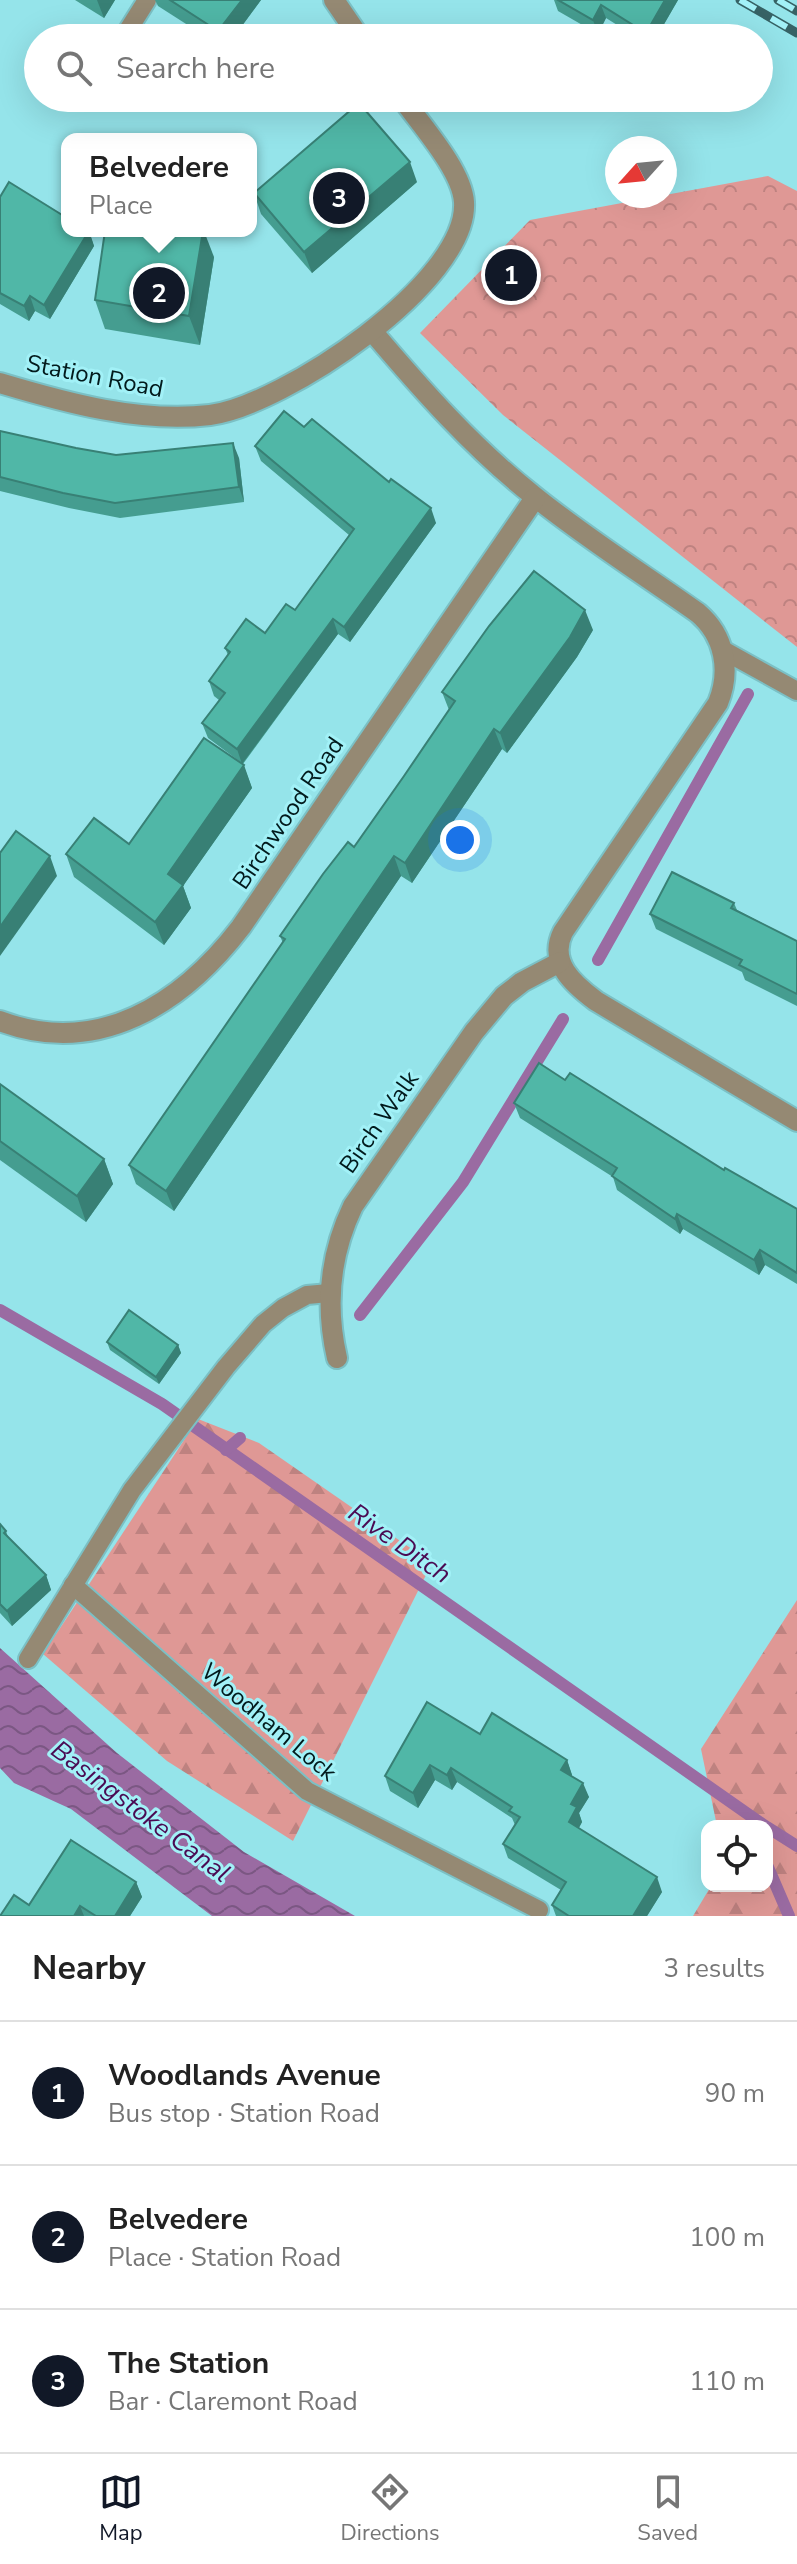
<!DOCTYPE html>
<meta charset="utf-8">
<style>
:root{--surface:#fff;--page:#f2f2f2;--text:#222;--muted:#767676;--line:#e0e0e0;--accent:#111827}
body{margin:0;font-family:"Nunito Sans",sans-serif;background:var(--page);color:var(--text)}
.controls{position:absolute;right:24px;bottom:24px;display:grid;overflow:hidden;border-radius:16px;box-shadow:0 8px 32px #0002}
.controls button{width:72px;height:72px;display:grid;place-items:center;padding:0;border:0;border-bottom:2px solid var(--line);background:var(--surface);color:var(--text);font:40px sans-serif}
.compass{position:absolute;left:605px;top:136px;width:72px;height:72px;border-radius:50%;background:var(--surface);box-shadow:0 8px 32px #0002;rotate:243deg}
.you{position:absolute;left:460px;top:840px;width:28px;height:28px;margin:-20px;border:6px solid #fff;border-radius:50%;background:#1a73e8;box-shadow:0 0 0 12px #1a73e833}
.badge{display:grid;place-items:center;width:52px;height:52px;border-radius:50%;background:var(--accent);color:#fff;font-size:26px;font-weight:700}
.pin{position:absolute;translate:-50% -50%;border:4px solid #fff;box-shadow:0 2px 8px #0006}
.popup{position:absolute;left:61px;top:133px;width:196px;height:104px;box-sizing:border-box;display:grid;place-content:center;border-radius:16px;background:var(--surface);filter:drop-shadow(0 2px 6px #0005);font-size:26px;white-space:nowrap;color:var(--muted)}
.popup b{font-size:30px;color:var(--text)}
.popup::after{content:'';position:absolute;left:50%;top:100%;margin-left:-16px;border:16px solid transparent;border-top-color:var(--surface)}
.list{margin:0;padding:0;list-style:none}
h2{display:flex;justify-content:space-between;align-items:center;height:104px;margin:0;padding:0 32px;font-size:34px}
h2 small{font-size:26px;font-weight:400;color:var(--muted)}
.list li{display:grid;grid-template-columns:52px 1fr auto;gap:24px;align-items:center;box-sizing:border-box;height:144px;padding:0 32px;border-top:2px solid var(--line)}
.list b{display:block;font-size:30px;white-space:nowrap}
.list p{margin:0;font-size:26px;white-space:nowrap;color:var(--muted)}
.list em{font-size:26px;font-style:normal;color:var(--muted)}
.icon{flex:none;width:44px;height:44px;fill:none;stroke:currentColor;stroke-width:2;stroke-linecap:round;stroke-linejoin:round}
.map{position:relative;flex:none;width:797px;height:1916px;overflow:hidden}
.search{position:absolute;background:var(--surface);box-shadow:0 8px 32px #0002;left:24px;right:24px;top:24px;height:88px;display:flex;align-items:center;gap:20px;box-sizing:border-box;padding:0 28px;border-radius:44px;color:var(--muted);font-size:30px}
.sheet{height:536px;background:var(--surface)}
nav{display:flex;justify-content:space-around;align-items:center;box-sizing:border-box;height:112px;border-top:2px solid var(--line);background:var(--surface);font-size:22px;color:var(--muted)}
nav a{display:grid;justify-items:center;gap:4px}
nav .on{color:var(--accent)}
.map>svg:first-child{display:block}
.forest{fill:url(#forest-firs)}
.park{fill:url(#park-crowns)}
.water{fill:url(#water-waves)}
.lines{fill:none;stroke-linecap:round;stroke-linejoin:round}
.stream{stroke:#9a6ba2;stroke-width:12}
.service-casing{stroke:#7bc0c5;stroke-width:22}
.minor-casing{stroke:#7bc0c5;stroke-width:24}
.service{stroke:#958973;stroke-width:18}
.minor{stroke:#958973;stroke-width:20}
.rail-casing{stroke:#366265;stroke-width:9}
.rail{stroke:#a2f1f7;stroke-width:6;stroke-dasharray:18;stroke-linecap:butt}
.wall{fill:#459d90}
.shaded-wall{fill:#388075}
.building{fill:#50b7a7;stroke:#388075;stroke-width:2}
.labels{text-anchor:middle;stroke-width:6;stroke-linejoin:round;paint-order:stroke}
.street-label{font-size:24px;fill:#021a1c;stroke:#a2f1f7}
.water-label{font-size:26px;font-style:italic;fill:#4a0b53;stroke:#a2f1f7}
</style>
<div class="map">
<svg width="797" height="1916" viewBox="0 0 797 1916">
<defs>
<pattern id="forest-firs" width="22" height="20" patternUnits="userSpaceOnUse" patternTransform="scale(2)"><rect width="22" height="20" fill="#df9895"/><path d="M5 1l3.5 6h-7zM16 11l3.5 6h-7z" fill="#be8280"/></pattern>
<pattern id="park-crowns" width="20" height="18" patternUnits="userSpaceOnUse" patternTransform="scale(2)"><rect width="20" height="18" fill="#df9895"/><path d="M2 6a3 3 0 1 1 6 0M12 15a3 3 0 1 1 6 0" fill="none" stroke="#be8280"/></pattern>
<pattern id="water-waves" width="16" height="10" patternUnits="userSpaceOnUse" patternTransform="scale(2)"><rect width="16" height="10" fill="#9a6ba2"/><path d="M0 5q4-4 8 0t8 0" fill="none" stroke="#7b5783"/></pattern>
</defs>
<rect width="100%" height="100%" fill="#95e4ea"/>
<!-- forest -->
<g class="forest">
<polygon points="198,1419 259,1443 432,1563 293,1841 167,1761 43,1654"/>
<polygon points="797,1600 797,1916 693,1916 711,1886 767,1886 767,1826 717,1826 701,1749"/>
</g>
<!-- park -->
<polygon class="park" points="768,176 797,191 797,647 503,415 420,333 530,220"/>
<!-- water -->
<polygon class="water" points="0,1648 117,1753 244,1852 355,1916 212,1916 71,1809 14,1783 0,1768"/>
<g class="lines">
<!-- stream -->
<g class="stream">
<polyline points="598,960 748,694"/>
<polyline points="0,1310 162,1404 765,1826"/>
<polyline points="360,1315 463,1182 563,1019"/>
<polyline points="226,1450 240,1438"/>
<polyline points="767,1827 797,1846"/>
<polyline points="767,1865 789,1916"/>
</g>
<!-- service casing -->
<g class="service-casing">
<g id="service">
<polyline points="123,38 147,0"/>
<polyline points="721,649 797,691"/>
<polyline points="73,1585 307,1791 539,1910"/>
<polyline points="28,1659 132,1490 226,1367 263,1324 283,1308 307,1295 329,1293"/>
</g>
</g>
<!-- minor casing -->
<g class="minor-casing">
<g id="minor">
<polyline points="334,0 360,38"/>
<path d="M 372,331 C 422,390 473,448 534,496 C 586,538 643,574 698,613 C 725,636 731,671 718,703 L 563,932 C 548,962 573,984 596,1001 L 797,1121"/>
<path d="M 0,383 C 67,403 139,423 210,415 C 282,406 469,282 464,202 C 462,170 421,125 402,98"/>
<path d="M 0,1021 C 98,1058 182,1004 241,927 L 535,498"/>
<path d="M 337,1358 C 325,1306 330,1254 353,1206 L 474,1032 L 504,996 L 522,982 L 560,962"/>
</g>
</g>
<!-- service -->
<use href="#service" class="service"/>
<!-- minor -->
<use href="#minor" class="minor"/>
<!-- rail casing -->
<g class="rail-casing">
<g id="rail">
<polyline points="740,0 797,33"/>
<polyline points="778,0 797,11"/>
</g>
</g>
<!-- rail -->
<use href="#rail" class="rail"/>
</g>
<!-- wall -->
<g class="wall">
<polygon points="75,0 115,0 104,18"/>
<polygon points="155,0 261,0 233,38 208,38 158,6"/>
<polygon points="554,0 678,0 656,38 638,38 606,18 598,34 558,11"/>
<polygon points="417,182 312,273 261,214 254,193"/>
<polygon points="0,197 89,231 94,246 50,319 35,311 29,321 0,304"/>
<polygon points="214,257 200,345 105,329 95,300"/>
<polygon points="304,427 436,523 350,642 338,634 243,764 252,788 183,886 191,908 164,945 74,877 66,854 129,844 239,761 208,738 202,723 219,700 214,696 209,681 228,655 225,648 265,633 295,610 349,535 261,461 255,446"/>
<polygon points="0,431 76,448 116,455 239,458 244,502 120,518 69,508 0,491"/>
<polygon points="593,630 577,657 507,753 502,749 412,883 401,876 174,1211 136,1184 129,1165 283,943 280,936 354,847 404,776 449,710 442,692"/>
<polygon points="734,903 737,910 797,941 797,1006 745,980 742,972 656,929 650,914"/>
<polygon points="565,1080 724,1170 797,1209 797,1284 765,1265 759,1275 683,1229 680,1234 617,1190 613,1177 520,1118 514,1103"/>
<polygon points="0,1084 104,1159 113,1184 86,1222 0,1160"/>
<polygon points="107,1342 178,1345 181,1353 159,1384 110,1350"/>
<polygon points="0,1524 6,1531 8,1537 46,1575 51,1590 12,1626 0,1613"/>
<polygon points="480,1734 567,1760 572,1775 571,1776 589,1797 579,1813 582,1822 579,1828 662,1892 647,1916 556,1916 552,1905 561,1890 508,1858 503,1844 515,1825 512,1818 457,1782 452,1790 435,1780 418,1808 390,1791 385,1776"/>
<polygon points="136,1882 142,1897 130,1916 0,1916 29,1905"/>
</g>
<!-- shaded-wall -->
<g class="shaded-wall">
<polygon points="98,0 115,0 104,18 97,0"/>
<polygon points="242,0 261,0 233,38 221,38 218,31"/>
<polygon points="665,0 678,0 656,38 648,38 646,33"/>
<polygon points="601,5 606,18 598,34 593,20"/>
<polygon points="410,162 417,182 312,273 304,252"/>
<polygon points="89,231 94,246 50,319 44,305"/>
<polygon points="203,231 204,231 214,257 200,345 189,316"/>
<polygon points="30,296 35,311 29,321 24,306"/>
<polygon points="233,443 239,458 244,502 239,487"/>
<polygon points="431,508 436,523 350,642 344,627"/>
<polygon points="585,610 593,630 577,657 507,753 500,733"/>
<polygon points="333,619 338,634 242,764 237,749"/>
<polygon points="494,729 502,749 412,883 405,863"/>
<polygon points="244,765 252,788 183,886 191,908 164,945 155,922 168,874"/>
<polygon points="50,856 57,876 0,956 0,927"/>
<polygon points="394,856 401,876 174,1211 166,1191"/>
<polygon points="104,1159 113,1184 86,1222 77,1196"/>
<polygon points="677,1214 683,1229 680,1234 675,1219"/>
<polygon points="760,1250 765,1265 759,1275 754,1260"/>
<polygon points="178,1345 181,1353 159,1384 156,1377"/>
<polygon points="46,1575 51,1590 12,1626 7,1611"/>
<polygon points="567,1760 572,1775 567,1784 561,1770"/>
<polygon points="430,1765 435,1780 418,1808 413,1793"/>
<polygon points="451,1768 457,1782 452,1790 447,1775"/>
<polygon points="583,1783 589,1797 579,1813 582,1822 574,1836 569,1822 571,1804"/>
<polygon points="657,1877 662,1892 647,1916 633,1916"/>
<polygon points="136,1882 142,1897 130,1916 115,1916"/>
<polygon points="80,1906 84,1916 74,1916"/>
</g>
<!-- building -->
<g class="building">
<polygon points="170,0 242,0 218,31"/>
<polygon points="558,0 665,0 646,33 601,5 593,20"/>
<polygon points="359,103 410,162 304,252 254,193"/>
<polygon points="9,182 67,218 67,231 89,231 44,305 30,296 24,306 0,293 0,197"/>
<polygon points="105,231 203,231 189,316 95,300"/>
<polygon points="284,411 304,427 312,419 389,482 391,479 431,508 344,627 333,619 237,749 202,723 225,693 209,681 230,652 225,648 246,619 265,633 286,604 295,610 354,529 255,446"/>
<polygon points="0,431 76,448 116,455 233,443 239,487 115,503 63,493 0,477"/>
<polygon points="534,571 585,610 570,637 500,733 494,729 405,863 394,856 166,1191 129,1165 285,939 280,936 323,874 348,842 354,847 404,776 455,701 442,692 489,626"/>
<polygon points="204,738 244,765 168,874 183,885 155,922 66,854 94,818 129,844"/>
<polygon points="16,831 50,856 0,927 0,853"/>
<polygon points="672,872 734,903 731,908 797,941 797,994 739,965 742,960 650,914"/>
<polygon points="539,1063 565,1080 570,1073 724,1170 725,1168 797,1209 797,1273 760,1250 754,1260 677,1214 675,1219 612,1176 617,1168 514,1103"/>
<polygon points="0,1084 104,1159 77,1196 0,1141"/>
<polygon points="129,1310 178,1345 156,1377 107,1342"/>
<polygon points="0,1524 6,1531 4,1533 46,1575 7,1611 0,1604"/>
<polygon points="427,1702 480,1734 492,1713 567,1760 561,1770 583,1783 571,1804 577,1807 569,1822 657,1877 633,1916 569,1916 552,1905 566,1882 503,1844 520,1817 509,1811 512,1807 451,1768 447,1775 430,1765 413,1793 385,1776"/>
<polygon points="71,1840 136,1882 115,1916 96,1916 80,1906 74,1916 0,1916 14,1895 29,1905"/>
</g>
<g class="labels">
<!-- street labels -->
<g class="street-label">
<text transform="translate(95 376) rotate(11)" y="8">Station Road</text>
<text transform="translate(288 813) rotate(-56)" y="8">Birchwood Road</text>
<text transform="translate(379 1122) rotate(-55)" y="8">Birch Walk</text>
<text transform="translate(269 1722) rotate(40)" y="8">Woodham Lock</text>
</g>
<!-- water labels -->
<g class="water-label">
<text transform="translate(400 1543) rotate(35)" y="9">Rive Ditch</text>
<text transform="translate(141 1811) rotate(37)" y="9">Basingstoke Canal</text>
</g>
</g>
</svg>
<div class="controls">
<button><svg class="icon" aria-label="locate" viewBox="0 0 24 24"><circle cx="12" cy="12" r="6"/><path d="M12 2v4M12 18v4M2 12h4M18 12h4"/></svg></button>
</div>
<svg class="compass" viewBox="-18 -18 36 36"><path d="M0-13l5 13h-10z" fill="#e53935"/><path d="M0 13l5-13h-10z" fill="#767676"/></svg>
<div class="you"></div>
<div class="pin badge" style="left:511px;top:275px">1</div>
<div class="pin badge" style="left:159px;top:293px">2</div>
<div class="popup"><b>Belvedere</b>Place</div>
<div class="pin badge" style="left:339px;top:198px">3</div>
<div class="search"><svg class="icon" aria-label="search" viewBox="0 0 24 24"><circle cx="10" cy="10" r="6"/><path d="M15 15l6 6"/></svg>Search here</div>
</div>
<section class="sheet">
<h2>Nearby<small>3 results</small></h2>
<ul class="list">
<li><span class="badge">1</span><div><b>Woodlands Avenue</b><p>Bus stop · Station Road</p></div><em>90 m</em></li>
<li><span class="badge">2</span><div><b>Belvedere</b><p>Place · Station Road</p></div><em>100 m</em></li>
<li><span class="badge">3</span><div><b>The Station</b><p>Bar · Claremont Road</p></div><em>110 m</em></li>
</ul>
</section>
<nav>
<a class="on"><svg class="icon" aria-label="map" viewBox="0 0 24 24"><path d="M3 6l6-2 6 2 6-2v14l-6 2-6-2-6 2zM9 4v14M15 6v14"/></svg>Map</a>
<a><svg class="icon" aria-label="directions" viewBox="0 0 24 24"><path d="M12 3l9 9-9 9-9-9zM9 14v-3h6M13 9l2 2-2 2"/></svg>Directions</a>
<a><svg class="icon" aria-label="saved" viewBox="0 0 24 24"><path d="M7 4h10v16l-5-4-5 4z"/></svg>Saved</a>
</nav>
